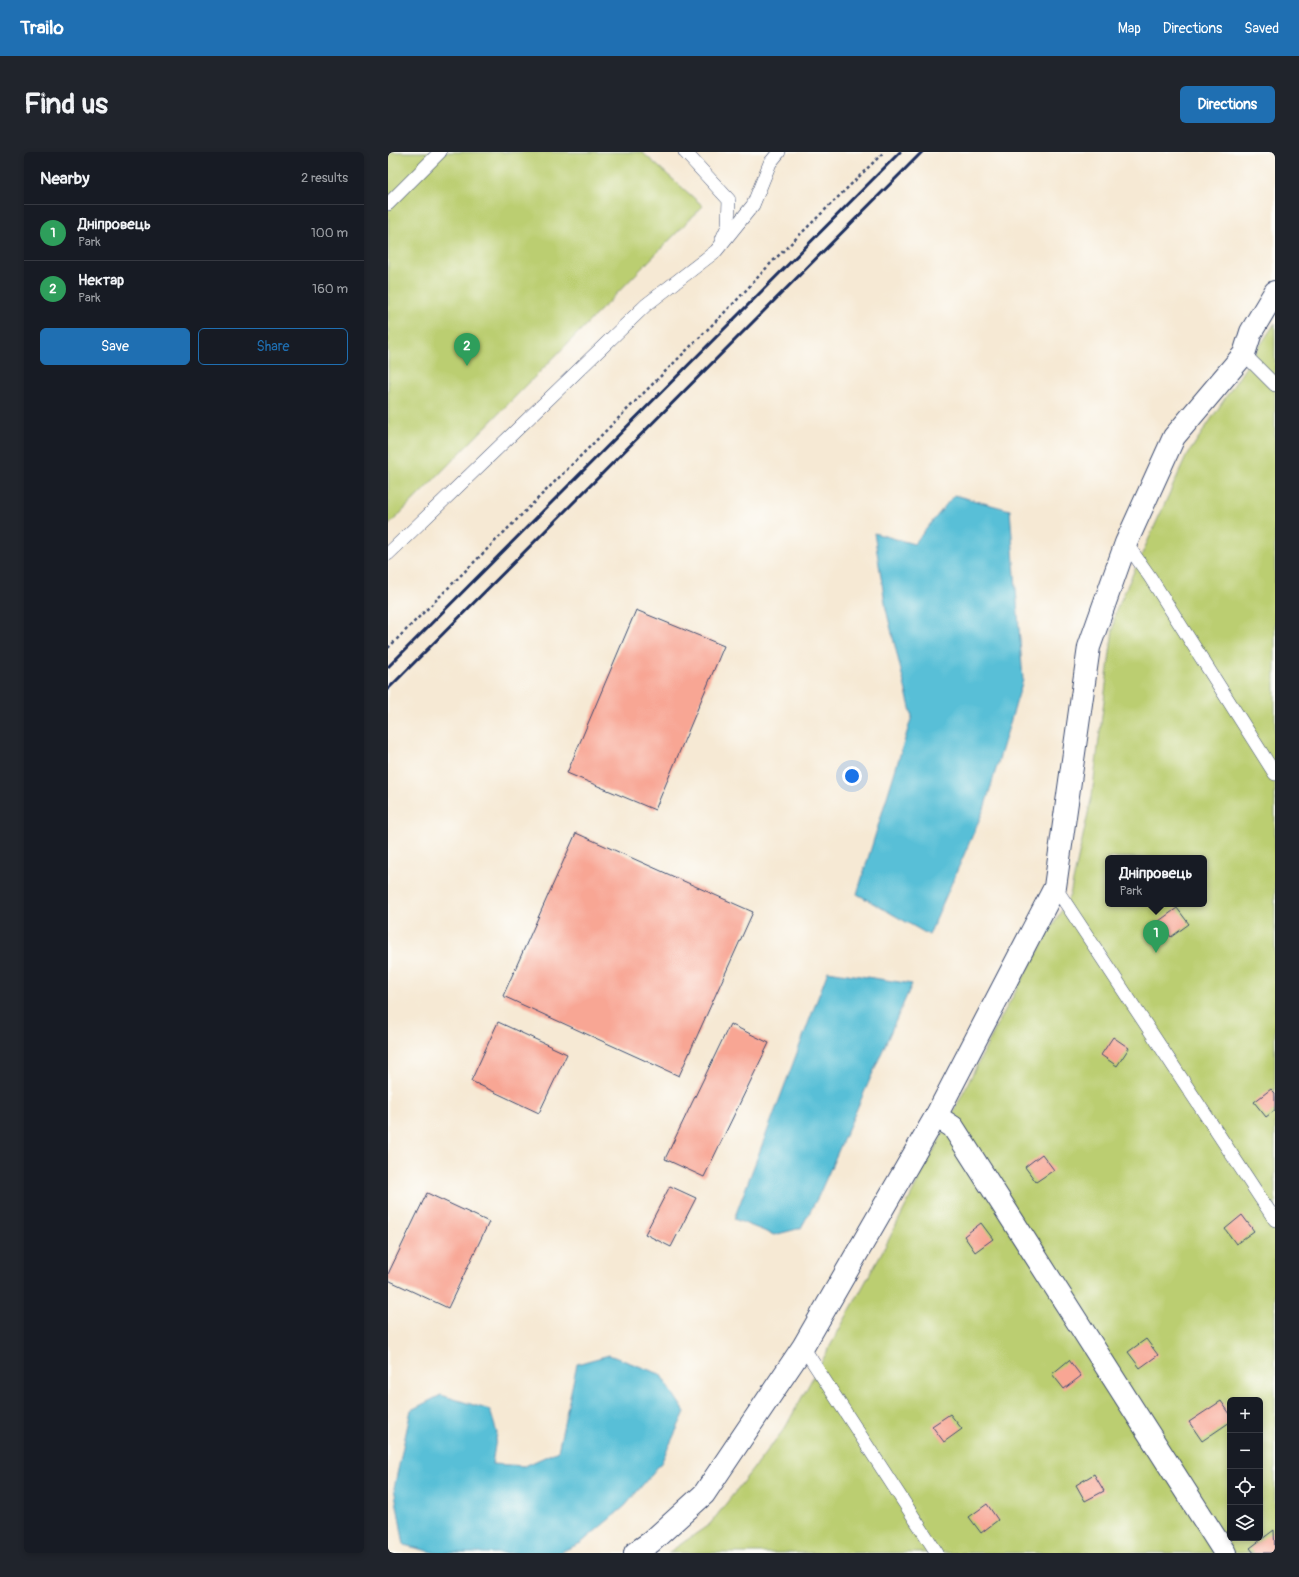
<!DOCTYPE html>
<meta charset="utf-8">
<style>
:root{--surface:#171b24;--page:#20242c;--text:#f1f3f6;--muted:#9ea1a6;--line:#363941;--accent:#1f6fb2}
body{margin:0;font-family:Pangolin,sans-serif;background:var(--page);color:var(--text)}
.controls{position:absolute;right:12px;bottom:12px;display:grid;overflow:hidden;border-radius:6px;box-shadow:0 2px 6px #0003}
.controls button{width:36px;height:36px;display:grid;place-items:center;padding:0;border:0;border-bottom:1px solid var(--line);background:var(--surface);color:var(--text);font:20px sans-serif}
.you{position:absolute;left:464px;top:624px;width:14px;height:14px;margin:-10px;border:3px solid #fff;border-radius:50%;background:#1a73e8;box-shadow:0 0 0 6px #1a73e833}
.badge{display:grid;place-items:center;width:26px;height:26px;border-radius:50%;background:var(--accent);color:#fff;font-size:13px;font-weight:700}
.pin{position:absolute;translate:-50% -33px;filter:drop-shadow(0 1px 2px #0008)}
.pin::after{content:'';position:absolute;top:21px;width:14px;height:12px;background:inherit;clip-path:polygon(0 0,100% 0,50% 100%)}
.popup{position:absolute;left:717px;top:703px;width:102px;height:52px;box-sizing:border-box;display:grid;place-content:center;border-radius:6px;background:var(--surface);filter:drop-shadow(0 1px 3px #0005);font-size:13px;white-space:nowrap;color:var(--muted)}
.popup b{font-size:15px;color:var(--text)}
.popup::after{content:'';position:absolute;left:50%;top:100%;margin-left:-8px;border:8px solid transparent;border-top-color:var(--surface)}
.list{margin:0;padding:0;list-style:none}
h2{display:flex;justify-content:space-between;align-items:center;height:52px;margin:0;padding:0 16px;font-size:17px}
h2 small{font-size:13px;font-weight:400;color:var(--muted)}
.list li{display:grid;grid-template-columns:26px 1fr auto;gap:12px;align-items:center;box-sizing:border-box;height:56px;padding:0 16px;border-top:1px solid var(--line)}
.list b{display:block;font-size:15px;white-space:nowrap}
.list p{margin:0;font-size:13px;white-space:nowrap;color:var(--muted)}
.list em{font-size:13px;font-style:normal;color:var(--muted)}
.actions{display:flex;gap:8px;padding:12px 16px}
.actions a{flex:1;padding:9px 0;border:1px solid var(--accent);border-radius:6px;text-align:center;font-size:14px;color:var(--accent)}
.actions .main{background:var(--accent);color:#fff}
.icon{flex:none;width:22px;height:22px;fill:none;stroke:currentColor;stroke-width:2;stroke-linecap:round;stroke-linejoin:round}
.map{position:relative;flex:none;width:887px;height:1401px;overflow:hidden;border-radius:6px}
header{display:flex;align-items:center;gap:24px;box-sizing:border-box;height:56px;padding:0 20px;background:var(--accent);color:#fff}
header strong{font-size:19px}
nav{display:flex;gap:22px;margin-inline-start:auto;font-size:14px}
.intro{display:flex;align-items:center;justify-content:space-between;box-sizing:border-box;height:96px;padding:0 24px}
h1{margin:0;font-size:28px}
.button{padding:10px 18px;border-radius:6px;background:var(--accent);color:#fff;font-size:14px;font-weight:700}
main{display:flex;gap:24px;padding:0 24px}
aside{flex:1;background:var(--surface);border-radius:6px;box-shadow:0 2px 6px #0003}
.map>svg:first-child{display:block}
.green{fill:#bbce71;stroke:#6b7e68;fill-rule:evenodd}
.water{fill:#59bfd7;stroke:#3a779a}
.building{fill:#f8a694}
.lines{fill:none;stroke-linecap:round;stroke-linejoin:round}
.lane-casing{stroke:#3c4b70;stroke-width:14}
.street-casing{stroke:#3c4b70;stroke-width:24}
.path{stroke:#3c4b70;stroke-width:2.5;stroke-dasharray:3 3;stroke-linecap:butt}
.lane{stroke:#fff;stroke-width:13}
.street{stroke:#fff;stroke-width:22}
.rail{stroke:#1b2f5e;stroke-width:3}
</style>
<header>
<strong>Trailo</strong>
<nav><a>Map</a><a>Directions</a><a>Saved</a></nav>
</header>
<div class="intro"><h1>Find us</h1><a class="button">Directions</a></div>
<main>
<aside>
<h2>Nearby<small>2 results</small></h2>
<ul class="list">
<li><span class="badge" style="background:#2e9e5b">1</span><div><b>Дніпровець</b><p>Park</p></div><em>100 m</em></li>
<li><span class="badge" style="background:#2e9e5b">2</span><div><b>Нектар</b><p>Park</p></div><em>160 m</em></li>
</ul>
<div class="actions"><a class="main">Save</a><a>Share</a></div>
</aside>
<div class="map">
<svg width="887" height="1401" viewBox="0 0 887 1401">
<rect width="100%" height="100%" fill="#fdfcf7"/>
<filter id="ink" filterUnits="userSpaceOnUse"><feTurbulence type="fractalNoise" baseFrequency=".025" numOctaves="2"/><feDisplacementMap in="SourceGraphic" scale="8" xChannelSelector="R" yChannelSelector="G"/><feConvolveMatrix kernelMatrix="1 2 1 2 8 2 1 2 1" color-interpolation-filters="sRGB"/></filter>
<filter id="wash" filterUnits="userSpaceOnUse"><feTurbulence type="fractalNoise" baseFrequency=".012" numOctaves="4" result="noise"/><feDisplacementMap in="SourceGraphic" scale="16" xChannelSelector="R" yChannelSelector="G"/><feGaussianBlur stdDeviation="0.9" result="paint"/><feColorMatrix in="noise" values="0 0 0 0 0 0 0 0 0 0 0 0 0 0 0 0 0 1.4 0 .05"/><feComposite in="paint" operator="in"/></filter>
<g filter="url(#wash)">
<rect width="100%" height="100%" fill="#f6e9d4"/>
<!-- green -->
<g class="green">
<polygon points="0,0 254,0 315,54 0,374"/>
<path d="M 887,171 L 887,1401 L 280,1401 L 322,1372 L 397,1276 L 500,1089 L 616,860 L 682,743 L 704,643 L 727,461 L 798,305 ZM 720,706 L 816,706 L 816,752 L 720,752 ZM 842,1248 L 872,1248 L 872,1386 L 842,1386 Z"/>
</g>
<!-- water -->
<g class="water">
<polygon points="566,343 622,358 635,528 596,657 541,783 469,742 524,564 498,457 486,381 526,392"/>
<polygon points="440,819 524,832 430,1045 413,1076 386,1083 346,1067"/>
<polygon points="221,1203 272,1222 297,1260 273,1311 237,1354 193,1391 170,1401 48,1401 16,1393 6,1336 23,1258 53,1243 102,1258 109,1281 104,1312 137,1314 170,1299 189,1212"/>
</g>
<g id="blocks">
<!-- building -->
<g class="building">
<polygon points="248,458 336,494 267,658 179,621"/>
<polygon points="188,681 365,760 291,924 115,844"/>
<polygon points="789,756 801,772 783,785 771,769"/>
<polygon points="110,870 179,902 151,961 83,929"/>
<polygon points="342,872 381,891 316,1025 277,1007"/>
<polygon points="725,885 741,896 729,914 713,903"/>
<polygon points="883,937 887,941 887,958 878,965 866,950"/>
<polygon points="654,1002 666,1018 648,1030 637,1015"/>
<polygon points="282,1034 308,1046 283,1095 257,1082"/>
<polygon points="39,1041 101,1070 60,1156 0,1128 0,1122"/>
<polygon points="854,1063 866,1079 848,1092 837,1077"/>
<polygon points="593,1071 605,1087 587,1100 576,1084"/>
<polygon points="758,1187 770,1203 752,1216 740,1200"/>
<polygon points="681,1208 693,1224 676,1237 664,1222"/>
<polygon points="833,1249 842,1262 842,1270 814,1289 801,1270"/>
<polygon points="562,1262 574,1277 556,1290 544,1274"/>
<polygon points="706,1322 716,1339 697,1349 688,1333"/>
<polygon points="599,1352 610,1368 593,1381 581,1365"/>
<polygon points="886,1378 887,1401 866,1401 862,1396"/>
</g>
</g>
</g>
<g filter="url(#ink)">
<use href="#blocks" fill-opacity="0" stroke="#3c4b70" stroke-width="1"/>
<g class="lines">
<!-- lane casing -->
<g class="lane-casing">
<g id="lane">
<polyline points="297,0 341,48 340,74 334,87"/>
<polyline points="0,52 52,0"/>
<polyline points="856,202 887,233"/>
<polyline points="738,391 762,425 887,622"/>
<polyline points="0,402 258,153 328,99 365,53 382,11 391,0"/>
<polyline points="667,735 887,1068"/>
<polyline points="415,1195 549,1401"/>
</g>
</g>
<!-- street casing -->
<g class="street-casing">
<g id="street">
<polyline points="548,964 565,975 837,1401"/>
<polyline points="247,1401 263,1390 316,1342 415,1195 548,964 667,735 701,495 738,391 786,285 856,202 863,180 887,140"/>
</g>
</g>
<!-- path -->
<polyline class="path" points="0,496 348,149 383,111 496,0"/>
<!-- lane -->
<use href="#lane" class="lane"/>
<!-- street -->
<use href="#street" class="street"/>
<!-- rail -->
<g class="rail">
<polyline points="0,515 512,0"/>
<polyline points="0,537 534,0"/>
</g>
</g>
</g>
</svg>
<div class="controls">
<button>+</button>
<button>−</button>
<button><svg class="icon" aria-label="locate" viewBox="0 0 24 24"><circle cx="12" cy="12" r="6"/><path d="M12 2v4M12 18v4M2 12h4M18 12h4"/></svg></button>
<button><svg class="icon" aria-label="layers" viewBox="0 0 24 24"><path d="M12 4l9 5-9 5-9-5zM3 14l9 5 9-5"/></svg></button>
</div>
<div class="you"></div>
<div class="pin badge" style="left:768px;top:801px;background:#2e9e5b">1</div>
<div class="popup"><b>Дніпровець</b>Park</div>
<div class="pin badge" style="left:79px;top:214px;background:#2e9e5b">2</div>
</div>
</main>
